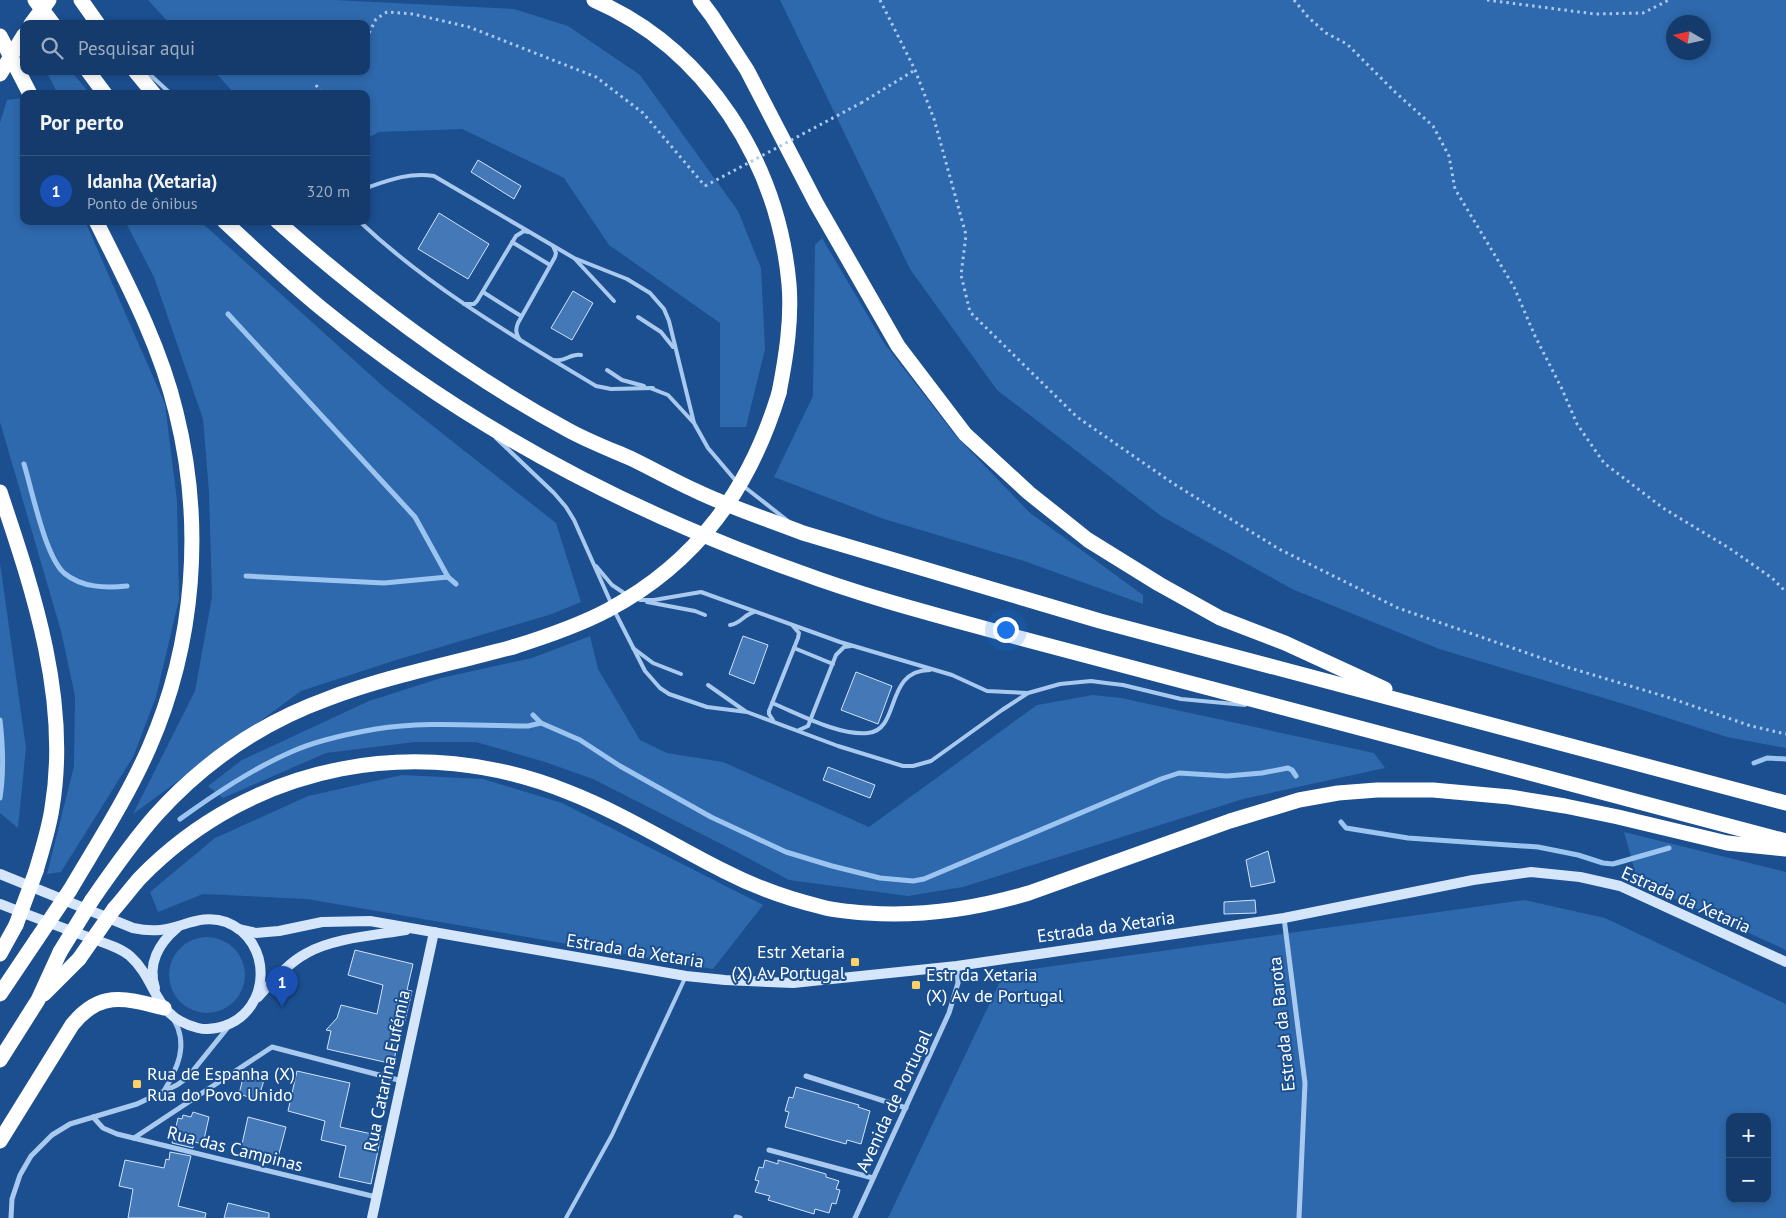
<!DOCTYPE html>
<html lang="pt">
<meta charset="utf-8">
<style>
:root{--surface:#143b6b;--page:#1d4271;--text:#f1f3f6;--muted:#9dadc1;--line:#33557e;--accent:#ffd166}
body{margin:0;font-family:"PT Sans",sans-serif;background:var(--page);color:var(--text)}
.controls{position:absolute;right:15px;bottom:15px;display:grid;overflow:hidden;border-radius:10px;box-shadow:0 2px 8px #0003}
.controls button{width:45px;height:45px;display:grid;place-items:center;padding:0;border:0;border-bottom:1px solid var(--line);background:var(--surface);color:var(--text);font:25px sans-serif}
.compass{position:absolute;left:1666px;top:15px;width:45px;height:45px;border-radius:50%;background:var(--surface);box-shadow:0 2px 8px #0003;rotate:279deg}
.you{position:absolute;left:1005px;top:629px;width:18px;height:18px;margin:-12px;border:4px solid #fff;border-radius:50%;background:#1a73e8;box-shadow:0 0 0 8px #1a73e833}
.badge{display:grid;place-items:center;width:32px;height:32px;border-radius:50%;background:var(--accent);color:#fff;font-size:16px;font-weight:700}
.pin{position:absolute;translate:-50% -41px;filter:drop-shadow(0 1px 2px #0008)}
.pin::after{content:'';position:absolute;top:26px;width:18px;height:15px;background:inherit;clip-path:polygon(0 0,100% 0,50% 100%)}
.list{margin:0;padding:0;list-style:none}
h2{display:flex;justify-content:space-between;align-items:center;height:65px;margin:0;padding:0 20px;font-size:21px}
h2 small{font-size:16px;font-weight:400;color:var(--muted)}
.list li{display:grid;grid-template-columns:32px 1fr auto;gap:15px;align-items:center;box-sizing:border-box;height:70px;padding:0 20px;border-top:1px solid var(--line)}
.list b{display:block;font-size:19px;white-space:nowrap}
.list p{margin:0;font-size:16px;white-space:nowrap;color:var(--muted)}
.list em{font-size:16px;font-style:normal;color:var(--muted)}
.icon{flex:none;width:28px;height:28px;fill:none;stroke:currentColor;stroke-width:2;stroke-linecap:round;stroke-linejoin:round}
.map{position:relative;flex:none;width:1786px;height:1218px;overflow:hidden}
.search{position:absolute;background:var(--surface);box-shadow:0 2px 8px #0003;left:20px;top:20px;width:350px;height:55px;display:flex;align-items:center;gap:12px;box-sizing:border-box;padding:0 18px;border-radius:10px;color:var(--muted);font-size:19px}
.panel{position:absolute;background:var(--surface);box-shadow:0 2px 8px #0003;left:20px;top:90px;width:350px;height:135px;border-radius:10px}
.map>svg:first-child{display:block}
.green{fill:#2e69ad;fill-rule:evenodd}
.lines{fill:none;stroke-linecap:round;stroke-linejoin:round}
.stream{stroke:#9cc4f0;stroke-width:5}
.building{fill:#4478b7;stroke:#cfe3fa}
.path{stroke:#a9c9ee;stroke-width:3;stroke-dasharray:2.5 4;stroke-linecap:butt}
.lane{stroke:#a9c9ee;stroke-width:4}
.street{stroke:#a9c9ee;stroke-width:5}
.secondary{stroke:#d6e6fa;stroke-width:10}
.highway{stroke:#fff;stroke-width:15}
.path-bridge{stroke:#a9c9ee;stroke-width:3;stroke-dasharray:2.5 4;stroke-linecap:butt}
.highway-bridge{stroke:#fff;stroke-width:15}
.poi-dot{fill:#ffd166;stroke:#1b4f8f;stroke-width:2}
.labels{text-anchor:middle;stroke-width:4;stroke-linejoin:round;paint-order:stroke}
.street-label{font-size:18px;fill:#fff;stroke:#1b4f8f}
.poi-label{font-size:18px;fill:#fff;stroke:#1b4f8f;text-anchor:start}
</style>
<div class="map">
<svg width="1786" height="1218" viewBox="0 0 1786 1218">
<rect width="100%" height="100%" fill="#1b4f8f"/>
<!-- green -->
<g class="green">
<polygon points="148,0 334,0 514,9 568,26 640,75 738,211 761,268 765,349 746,427 720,427 720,323 609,245 564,178 462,129 379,132 366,139 366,94 235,94 214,71 366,71 366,24 170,24"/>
<path d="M 780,0 L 1786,0 L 1786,748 L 1727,737 L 1627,705 L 1439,649 L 1292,589 L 1161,516 L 997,390 L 910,269 ZM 1674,22 L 1704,22 L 1704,52 L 1674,52 Z"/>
<polygon points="46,71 71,71 90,94 58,94"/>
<polygon points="22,98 24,102 24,221 85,221 165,404 177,501 179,599 156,697 133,757 61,872 47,874 74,766 75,696 61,631 0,422 0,123 7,100"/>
<polygon points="125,221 200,221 386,389 556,523 581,602 552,614 393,661 301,691 133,814 195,691 212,597 209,492 203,419 154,277"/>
<polygon points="822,238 884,343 956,436 1029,512 1143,595 1143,604 1024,561 884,519 774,477 813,396 815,245"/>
<polygon points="0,563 26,748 18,828 0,813"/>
<polygon points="590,636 598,669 640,740 667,753 723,762 869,827 1037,705 1093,695 1121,698 1374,753 1385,768 1243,799 963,887 908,896 789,880 731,849 593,779 545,762 476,742 415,742 326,753 223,798 208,786 242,760 369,701 441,678 532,658"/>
<polygon points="402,775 483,779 562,803 763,905 713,969 307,899 203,894 158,912 150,892 215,838 308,796"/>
<polygon points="1624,832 1786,872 1786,950 1638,882"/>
<path d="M 1524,900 L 1605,918 L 1786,1004 L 1786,1218 L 888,1218 L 1004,973 ZM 1730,1117 L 1767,1117 L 1767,1199 L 1730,1199 Z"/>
<circle cx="207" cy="975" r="38"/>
</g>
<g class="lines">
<!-- stream -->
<g class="stream">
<polyline points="228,314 415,517 448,577"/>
<path d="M 24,464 C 32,490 45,556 64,573 C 82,588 106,588 127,586"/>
<polyline points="246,576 384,583 448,577 456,584"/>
<polyline points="533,715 541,723 580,740 620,766 711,817 786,852 832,866 880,878 913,881 924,879 1161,779 1179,773 1227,776 1262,773 1288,768 1292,770 1296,776"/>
<path d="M 0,720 C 3,746 4,772 0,798"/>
<polyline points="1754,763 1767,758 1786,759"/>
<path d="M 180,819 C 215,794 252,769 291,752 C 317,740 347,734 376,729 C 425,721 478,726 528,726 L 541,723"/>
<polyline points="1341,822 1346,828 1408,838 1538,847 1578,855 1603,863 1613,864 1669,848"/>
</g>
</g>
<!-- building -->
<g class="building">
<polygon points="478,160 521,186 514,199 471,172"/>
<polygon points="439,213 489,244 468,279 418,249"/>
<polygon points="573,291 593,303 572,340 551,328"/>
<polygon points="743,636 768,645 754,684 729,674"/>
<polygon points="856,672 892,686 878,724 841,710"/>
<polygon points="828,767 875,785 870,798 823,780"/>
<polygon points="1268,851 1275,882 1251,887 1246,860"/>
<polygon points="1255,900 1256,913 1224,914 1224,902"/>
<polygon points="355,950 413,964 407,990 412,991 405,1021 403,1021 393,1064 327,1049 331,1031 326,1030 337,1018 341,1005 377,1014 383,985 348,975"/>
<polygon points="297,1071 350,1083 340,1127 381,1136 371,1184 339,1177 346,1146 321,1140 325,1121 288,1111"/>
<polygon points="244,1074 264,1080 258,1100 239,1094"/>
<polygon points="796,1087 859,1105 858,1107 870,1111 861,1144 847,1140 846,1144 785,1127 789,1112 785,1111 789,1097 793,1098"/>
<polygon points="193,1112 209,1117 203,1144 194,1142 193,1148 172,1143 178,1118 182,1119 183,1115 191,1117"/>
<polygon points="248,1117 286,1127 277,1161 240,1153"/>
<polygon points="170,1152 191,1156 178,1206 206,1213 205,1218 128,1218 133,1189 119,1186 125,1160 164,1168 166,1159 169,1160"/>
<polygon points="765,1160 778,1164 778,1160 826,1174 826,1177 839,1181 836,1189 840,1190 836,1204 832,1203 829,1213 815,1209 814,1214 768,1200 770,1196 755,1192 759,1181 755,1180 759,1167 763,1168"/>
<polygon points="228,1203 269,1213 269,1218 224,1218"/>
</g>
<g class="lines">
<!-- path -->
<g class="path">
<polyline points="880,0 915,70 934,119 966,235 961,275 970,312 1077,417 1174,484 1279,549 1398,608 1570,668 1667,697 1751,726 1786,734"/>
<polyline points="1294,0 1308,17 1326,33 1347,44 1395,92 1433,126 1449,156 1455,189 1514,287 1535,336 1562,389 1577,424 1604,463 1663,508 1729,548 1772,578 1786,592"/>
<polyline points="1487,0 1595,14 1643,13 1669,0"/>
<polyline points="367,52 368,35 376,19 387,12 413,14 469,27 596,77 643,113 705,186"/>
<polyline points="316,85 322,94"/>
<polyline points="861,103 915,70"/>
</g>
<!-- lane -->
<g class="lane">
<polyline points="146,71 171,94"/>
<path d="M 366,188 C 389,180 410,172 434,176 L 574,258 L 627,279 L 650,293 L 664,309 L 669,321 L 694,423 L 708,448 L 736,481"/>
<path d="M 359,221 C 430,288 513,336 596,386 L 611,389 L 653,388"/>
<polyline points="512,242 550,265"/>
<polyline points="575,259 614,301"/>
<polyline points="483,292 521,316"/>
<polyline points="464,304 474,304 477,301 516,236 524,231 528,232"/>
<polyline points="638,317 661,332 673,347"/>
<path d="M 520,340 C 516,334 515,330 518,323 L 555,257 L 556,253 L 553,246"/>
<path d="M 555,360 C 565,362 571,353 581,355"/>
<polyline points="607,370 622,380 644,386"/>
<polyline points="650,388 668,395 693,422"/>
<polyline points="496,438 554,493 566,507 574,520 611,603"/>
<polyline points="742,485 788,521"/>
<polyline points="596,566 612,585 627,595"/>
<polyline points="640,600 654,600 701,592 840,642 952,675 987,691 1028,693"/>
<polyline points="647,602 695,611 705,615"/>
<polyline points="614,610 645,671 660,688 669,694 707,707 747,712 838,746 903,766 913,766 931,761 1002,710 1028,693 1060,684 1091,681 1106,683 1123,685 1181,699 1245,705"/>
<path d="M 730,625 C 740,624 745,614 754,612"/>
<polyline points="633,648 653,663 681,674"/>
<polyline points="794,648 833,664"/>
<polyline points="708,685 745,711"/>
<path d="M 772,703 C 799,714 839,736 868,733 C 901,730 884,670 930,670"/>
<polyline points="773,720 769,714 769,711 798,638 799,633 793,626"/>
<polyline points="799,730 808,726 836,655 844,647 851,646"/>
<polyline points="566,1218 612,1135 686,976"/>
</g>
<!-- street -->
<g class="street">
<polyline points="1284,918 1305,1083 1299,1218"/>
<polyline points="806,1076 906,1108"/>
<path d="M 164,1091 C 177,1069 189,1045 174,1020"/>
<polyline points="93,1117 103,1128 117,1134 376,1197"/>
<polyline points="134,1138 272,1047 402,1081"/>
<polyline points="769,1150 873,1178"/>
<polyline points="736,1217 740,1218"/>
<polyline points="11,1218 12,1199 20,1175 31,1156 52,1135 70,1124 137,1104 177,1085 187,1078 229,1026"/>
<polyline points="855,1218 949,1013 958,983 957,966"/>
</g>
<!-- secondary -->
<g class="secondary">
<path d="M 0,874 L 133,928 C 142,930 150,931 160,930 C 182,928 202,913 226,922 C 273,940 272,1010 224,1026 C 215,1029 206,1030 198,1028 C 153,1017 158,981 130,956 C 118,946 100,942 85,936 C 57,926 28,915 0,904"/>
<polyline points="239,929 256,933 267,932 279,931 322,922 370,921 686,976 725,980 793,983 957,966 1284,918 1473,880 1531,872 1580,877 1620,886 1786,962"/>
<path d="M 155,988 C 147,964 159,943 177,928"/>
<path d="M 258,997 C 273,981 288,963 307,953 C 333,938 377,935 406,930"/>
<polyline points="372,1218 434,932"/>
</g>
<!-- highway -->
<g class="highway">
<polyline points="35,0 53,24"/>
<polyline points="81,0 98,24"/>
<path d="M 594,0 C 707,49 778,163 789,284 C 792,320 786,357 779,393"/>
<polyline points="700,0 712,16 747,70 816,203 898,346 965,434 1029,493 1088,540 1159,584 1220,618 1285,643 1385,689"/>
<polyline points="0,36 30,94"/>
<polyline points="88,71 105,94"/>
<polyline points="135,71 154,94"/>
<path d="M 224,221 C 256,251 288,281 321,308 C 463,424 626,511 799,572 C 866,597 936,615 1005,634 L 1786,841"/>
<path d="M 277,221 C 366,300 463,373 568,430 C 588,441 609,449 630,458 C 651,468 672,480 694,490 C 729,507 767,519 803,533 L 1100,621 L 1786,803"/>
<path d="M 0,492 C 34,593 70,701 52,808 C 49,829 42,850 36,871"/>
<path d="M 70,890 C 97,844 127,798 149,748 C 195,643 204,524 176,412 C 160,345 127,283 96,221"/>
<path d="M 92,900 C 112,871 133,841 156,815 C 203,763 261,723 327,699 C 387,676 451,664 513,647"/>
<path d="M 114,909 C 123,899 131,888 140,878 C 253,762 420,732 568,792 C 622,813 672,845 724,871 C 755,887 789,899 822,907 C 836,911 852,912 867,913 C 923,917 975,909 1029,893 L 1230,821 L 1299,800 L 1338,793 L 1377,790 L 1433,790 L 1510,797 L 1565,806 L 1618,817 L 1727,843 L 1786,849"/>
<polyline points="0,954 16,925"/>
<polyline points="0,994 37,939"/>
<polyline points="44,994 79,959"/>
<polyline points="0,1060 38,1000 60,952"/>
<path d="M 0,1141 L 72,1025 C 100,990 125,998 164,1008"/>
</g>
<!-- path-bridge -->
<polyline class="path-bridge" points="705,186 861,103"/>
<!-- highway-bridge -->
<g class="highway-bridge">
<polyline points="31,24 49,0"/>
<polyline points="0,74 24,35"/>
<path d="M 513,647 C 545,637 578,626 608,610 C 698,562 750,488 779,393"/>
<polyline points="16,925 36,871"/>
<polyline points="37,939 70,890"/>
<polyline points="60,952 92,900"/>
<polyline points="79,959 114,909"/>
</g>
</g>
<!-- markers -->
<g class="poi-dot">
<rect x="850" y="957" width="10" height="10" rx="2.5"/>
<rect x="911" y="980" width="10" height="10" rx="2.5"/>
<rect x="132" y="1079" width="10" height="10" rx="2.5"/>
</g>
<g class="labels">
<!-- street labels -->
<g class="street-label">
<text transform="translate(1686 900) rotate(24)" y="6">Estrada da Xetaria</text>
<text transform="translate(1106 927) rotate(-8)" y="6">Estrada da Xetaria</text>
<text transform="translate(635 951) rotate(9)" y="6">Estrada da Xetaria</text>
<text transform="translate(1282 1024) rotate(-96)" y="6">Estrada da Barota</text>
<text transform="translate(387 1071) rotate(-78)" y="6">Rua Catarina Eufémia</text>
<text transform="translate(894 1101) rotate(-65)" y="6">Avenida de Portugal</text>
<text transform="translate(235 1149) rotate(14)" y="6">Rua das Campinas</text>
</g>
<!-- poi labels -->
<g class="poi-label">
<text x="845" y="958" text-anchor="end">Estr Xetaria<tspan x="845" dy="21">(X) Av Portugal</tspan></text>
<text x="926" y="981">Estr da Xetaria<tspan x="926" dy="21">(X) Av de Portugal</tspan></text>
<text x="147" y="1080">Rua de Espanha (X)<tspan x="147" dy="21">Rua do Povo Unido</tspan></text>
</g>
</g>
</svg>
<div class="controls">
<button>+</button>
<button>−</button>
</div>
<svg class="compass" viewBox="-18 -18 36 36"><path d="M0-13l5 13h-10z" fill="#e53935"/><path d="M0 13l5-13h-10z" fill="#9dadc1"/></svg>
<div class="you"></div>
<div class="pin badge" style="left:282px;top:1007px;background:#1a4fb4">1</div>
<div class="search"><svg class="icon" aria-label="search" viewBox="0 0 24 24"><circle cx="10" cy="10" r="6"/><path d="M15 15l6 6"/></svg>Pesquisar aqui</div>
<section class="panel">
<h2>Por perto<small></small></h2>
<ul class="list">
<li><span class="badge" style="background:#1a4fb4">1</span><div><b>Idanha (Xetaria)</b><p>Ponto de ônibus</p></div><em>320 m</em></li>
</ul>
</section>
</div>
